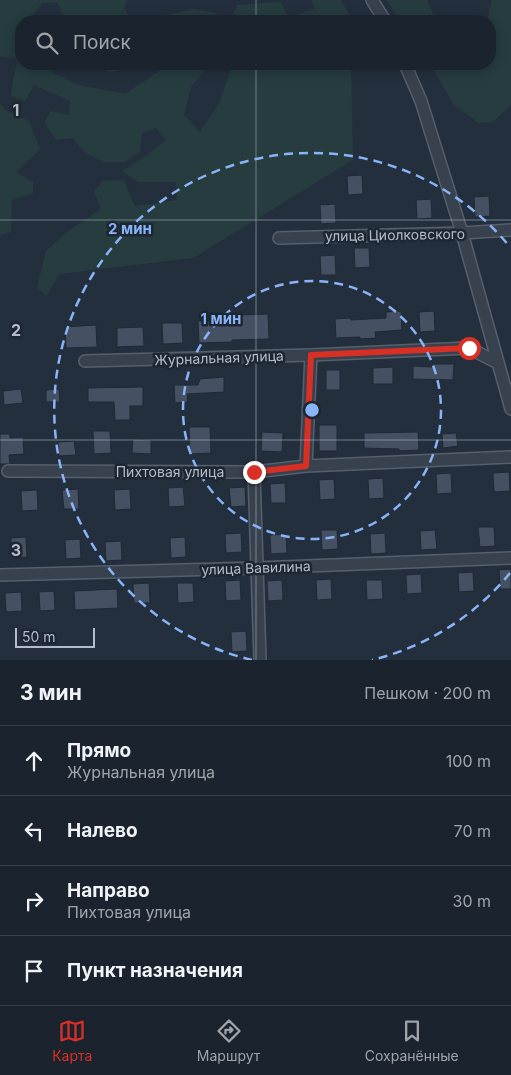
<!DOCTYPE html>
<html lang="ru">
<meta charset="utf-8">
<style>
:root{--surface:#1b232e;--page:#242b36;--text:#f1f3f6;--muted:#a0a4aa;--line:#39404a;--accent:#d93025}
body{margin:0;font-family:Inter,sans-serif;background:var(--page);color:var(--text)}
.scale{position:absolute;left:15px;bottom:12px;width:80px;box-sizing:border-box;padding-left:5px;border:2px solid #b4bcc9;border-top:0;font-size:14px;line-height:18px;white-space:nowrap;color:#b4bcc9;-webkit-text-stroke:4px #1d2633;paint-order:stroke}
.stop{position:absolute;width:15px;height:15px;margin:-11px;border:4px solid #d93025;border-radius:50%;background:#fff}
.stop.end{background:#d93025;border-color:#fff;box-shadow:0 1px 5px #0008}
.list{margin:0;padding:0;list-style:none}
h2{display:flex;justify-content:space-between;align-items:center;height:65px;margin:0;padding:0 20px;font-size:21px}
h2 small{font-size:16px;font-weight:400;color:var(--muted)}
.list li{display:grid;grid-template-columns:32px 1fr auto;gap:15px;align-items:center;box-sizing:border-box;height:70px;padding:0 20px;border-top:1px solid var(--line)}
.list b{display:block;font-size:19px;white-space:nowrap}
.list p{margin:0;font-size:16px;white-space:nowrap;color:var(--muted)}
.list em{font-size:16px;font-style:normal;color:var(--muted)}
.icon{flex:none;width:28px;height:28px;fill:none;stroke:currentColor;stroke-width:2;stroke-linecap:round;stroke-linejoin:round}
.map{position:relative;flex:none;width:511px;height:660px;overflow:hidden}
.search{position:absolute;background:var(--surface);box-shadow:0 2px 12px #0003;left:15px;right:15px;top:15px;height:55px;display:flex;align-items:center;gap:12px;box-sizing:border-box;padding:0 18px;border-radius:20px;color:var(--muted);font-size:19px}
.sheet{height:345px;background:var(--surface)}
nav{display:flex;justify-content:space-around;align-items:center;box-sizing:border-box;height:70px;border-top:1px solid var(--line);background:var(--surface);font-size:14px;color:var(--muted)}
nav a{display:grid;justify-items:center;gap:2px}
nav .on{color:var(--accent)}
.map>svg:first-child{display:block}
.green{fill:#263c3f}
.building{fill:#455162;stroke:#1f2835}
.lines{fill:none;stroke-linecap:round;stroke-linejoin:round}
.minor-casing{stroke:#565f6c;stroke-width:14}
.minor{stroke:#38414e;stroke-width:11}
.route{stroke:#d93025;stroke-width:6}
.grid{fill:none;stroke:#b4bcc9;stroke-width:1;stroke-opacity:0.55}
.ring{fill:none;stroke:#8ab4f8;stroke-width:2.5;stroke-dasharray:9 6}
.labels{text-anchor:middle;stroke-width:5;stroke-linejoin:round;paint-order:stroke}
.street-label{font-size:14px;fill:#b4bcc9;stroke:#1d2633}
.grid-label{font-size:16px;text-anchor:middle;font-weight:bold;fill:#b4bcc9;stroke:#1d2633;stroke-width:5;stroke-linejoin:round;paint-order:stroke}
.centre{fill:#8ab4f8;stroke:#1d2633;stroke-width:2.5}
.ring-label{font-size:15px;text-anchor:middle;font-weight:bold;fill:#8ab4f8;stroke:#1d2633;stroke-width:5;stroke-linejoin:round;paint-order:stroke}
</style>
<div class="map">
<svg width="511" height="660" viewBox="0 0 511 660">
<rect width="100%" height="100%" fill="#242f3e"/>
<!-- green -->
<g class="green">
<polygon points="0,0 127,0 124,7 131,21 59,21 64,17 57,2 42,3 28,21 21,21 21,64 53,64 51,72 79,85 125,94 161,70 165,64 205,64 206,69 191,87 184,115 200,132 219,103 233,64 351,64 353,160 193,258 60,274 46,296 37,287 46,251 64,234 101,209 94,192 102,181 124,180 135,206 177,200 176,182 138,182 122,171 146,156 166,140 156,128 142,133 140,152 125,162 104,162 86,154 73,138 56,140 44,122 51,111 69,115 70,101 34,85 25,101 11,96 13,79 18,59 0,56"/>
<polygon points="311,0 341,0 351,18 351,21 248,21 233,14 237,5 281,2 288,17 315,9"/>
<polygon points="387,0 427,0 436,21 400,21"/>
<polygon points="492,0 511,0 511,105 493,122 478,123 454,105 430,64 490,64 490,21 487,21"/>
<polygon points="194,9 216,13 221,21 159,21 162,16"/>
<polygon points="97,64 144,64 145,67 109,72"/>
<polygon points="0,103 5,110 29,121 40,149 16,172 33,182 33,193 12,200 11,232 0,236"/>
</g>
<!-- building -->
<g class="building">
<polygon points="362,175 363,194 348,195 347,176"/>
<polygon points="489,196 490,216 475,217 474,197"/>
<polygon points="431,199 432,218 417,219 416,200"/>
<polygon points="335,204 336,223 321,224 320,205"/>
<polygon points="354,248 369,248 370,267 355,268"/>
<polygon points="335,255 336,275 321,275 320,256"/>
<polygon points="401,311 402,330 375,332 376,338 360,339 360,337 336,338 335,319 350,318 351,320 386,318 386,312"/>
<polygon points="434,311 435,331 420,332 419,312"/>
<polygon points="268,314 269,339 232,340 232,342 199,343 198,321 239,319 239,315"/>
<polygon points="162,323 182,323 183,343 163,344"/>
<polygon points="96,325 97,347 66,348 65,327"/>
<polygon points="143,327 144,346 117,347 117,328"/>
<polygon points="432,364 454,364 453,380 413,379 413,366 432,367"/>
<polygon points="393,367 393,384 373,384 373,368"/>
<rect x="326" y="370" width="14" height="20"/>
<polygon points="224,377 224,392 187,394 188,402 175,403 174,385 198,385 200,379"/>
<polygon points="143,387 143,406 130,406 130,420 115,420 114,402 88,402 88,388"/>
<polygon points="21,389 23,403 4,405 3,391"/>
<polygon points="59,389 60,402 46,402 46,390"/>
<rect x="319" y="425" width="18" height="26"/>
<polygon points="189,427 210,427 211,453 190,454"/>
<polygon points="93,431 110,431 111,453 94,454"/>
<polygon points="262,432 283,433 282,452 261,451"/>
<polygon points="418,432 419,450 399,451 399,449 364,448 364,433"/>
<polygon points="456,433 458,446 443,448 442,434"/>
<polygon points="0,434 10,434 10,438 23,437 24,454 9,455 10,464 0,464"/>
<polygon points="133,439 151,440 151,454 132,453"/>
<polygon points="74,441 76,455 59,456 58,442"/>
<polygon points="509,472 510,491 494,492 493,473"/>
<polygon points="451,473 452,493 437,494 436,474"/>
<polygon points="383,478 384,498 369,499 368,479"/>
<polygon points="334,479 335,499 320,500 319,480"/>
<polygon points="285,483 286,503 271,503 270,484"/>
<polygon points="183,487 185,506 169,507 168,488"/>
<polygon points="245,487 246,506 231,507 229,488"/>
<polygon points="78,489 79,509 64,509 62,490"/>
<polygon points="130,489 131,509 115,510 114,490"/>
<polygon points="37,490 38,510 22,511 21,491"/>
<polygon points="478,527 494,527 495,546 480,547"/>
<polygon points="321,530 337,530 338,549 322,550"/>
<polygon points="435,530 437,549 421,550 420,531"/>
<polygon points="241,533 242,552 226,553 225,534"/>
<polygon points="385,533 386,553 371,554 370,534"/>
<polygon points="286,534 287,553 271,554 270,535"/>
<polygon points="26,537 27,557 12,558 11,538"/>
<polygon points="185,537 186,557 171,558 170,538"/>
<polygon points="80,539 81,558 66,559 65,540"/>
<polygon points="121,541 122,560 106,561 105,542"/>
<polygon points="511,569 511,589 500,589 499,570"/>
<polygon points="473,572 474,591 459,592 458,573"/>
<polygon points="421,574 422,593 407,594 406,575"/>
<polygon points="331,579 332,599 317,600 316,580"/>
<polygon points="240,580 241,600 226,601 225,581"/>
<polygon points="282,580 283,600 268,601 267,581"/>
<polygon points="366,580 382,580 383,599 367,600"/>
<polygon points="149,583 150,603 134,603 133,584"/>
<polygon points="177,583 193,583 194,602 178,603"/>
<polygon points="117,589 118,608 75,610 74,591"/>
<polygon points="54,591 55,610 40,611 39,592"/>
<polygon points="21,592 22,611 6,612 5,593"/>
<polygon points="246,631 247,651 232,652 231,632"/>
</g>
<g class="lines">
<!-- minor casing -->
<g class="minor-casing">
<g id="minor">
<polyline points="372,0 385,21"/>
<polyline points="405,64 421,101 462,233 511,409"/>
<polyline points="279,238 462,233 511,230"/>
<polyline points="85,361 311,355 469,348 498,363"/>
<polyline points="306,466 311,355"/>
<polyline points="8,471 254,472 306,466 511,457"/>
<polyline points="254,472 260,660"/>
<polyline points="0,575 257,568 511,558"/>
</g>
</g>
<!-- minor -->
<use href="#minor" class="minor"/>
</g>
<g class="lines">
<!-- route -->
<polyline class="route" points="254,472 306,466 311,355 469,348"/>
</g>
<!-- grid -->
<path class="grid" d="M 256,0 L 256,21M 256,64 L 256,660M 0,220 L 511,220M 0,440 L 511,440"/>
<!-- distance rings -->
<g class="ring">
<circle cx="312" cy="410" r="129"/>
<path d="M510 573A257 257 0 0 1 372 660M252 660A257 257 0 1 1 510 247"/>
</g>
<g class="labels">
<!-- street labels -->
<g class="street-label">
<text transform="translate(395 235) rotate(-1)" y="5">улица Циолковского</text>
<text transform="translate(219 358) rotate(-2)" y="5">Журнальная улица</text>
<text x="170" y="477">Пихтовая улица</text>
<text transform="translate(256 568) rotate(-2)" y="5">улица Вавилина</text>
</g>
</g>
<g class="grid-label">
<text x="16" y="116">1</text>
<text x="16" y="336">2</text>
<text x="16" y="556">3</text>
</g>
<circle cx="312" cy="410" r="8" class="centre"/>
<g class="ring-label">
<text x="130" y="234">2 мин</text>
<text x="221" y="324">1 мин</text>
</g>
</svg>
<div class="scale">50 m</div>
<div class="stop" style="left:469px;top:348px"></div>
<div class="stop end" style="left:254px;top:472px"></div>
<div class="search"><svg class="icon" aria-label="search" viewBox="0 0 24 24"><circle cx="10" cy="10" r="6"/><path d="M15 15l6 6"/></svg>Поиск</div>
</div>
<section class="sheet">
<h2>3 мин<small>Пешком · 200 m</small></h2>
<ul class="list">
<li><svg class="icon" aria-label="ahead" viewBox="0 0 24 24"><path d="M12 20V5M6 11l6-6 6 6"/></svg><div><b>Прямо</b><p>Журнальная улица</p></div><em>100 m</em></li>
<li><svg class="icon" aria-label="left" viewBox="0 0 24 24"><path d="M17 20v-9H6M10 6l-5 5 5 5"/></svg><div><b>Налево</b></div><em>70 m</em></li>
<li><svg class="icon" aria-label="right" viewBox="0 0 24 24"><path d="M7 20v-9h11M14 6l5 5-5 5"/></svg><div><b>Направо</b><p>Пихтовая улица</p></div><em>30 m</em></li>
<li><svg class="icon" aria-label="arrive" viewBox="0 0 24 24"><path d="M6 21V4h12l-3 4 3 4H6"/></svg><div><b>Пункт назначения</b></div></li>
</ul>
</section>
<nav>
<a class="on"><svg class="icon" aria-label="map" viewBox="0 0 24 24"><path d="M3 6l6-2 6 2 6-2v14l-6 2-6-2-6 2zM9 4v14M15 6v14"/></svg>Карта</a>
<a><svg class="icon" aria-label="directions" viewBox="0 0 24 24"><path d="M12 3l9 9-9 9-9-9zM9 14v-3h6M13 9l2 2-2 2"/></svg>Маршрут</a>
<a><svg class="icon" aria-label="saved" viewBox="0 0 24 24"><path d="M7 4h10v16l-5-4-5 4z"/></svg>Сохранённые</a>
</nav>
